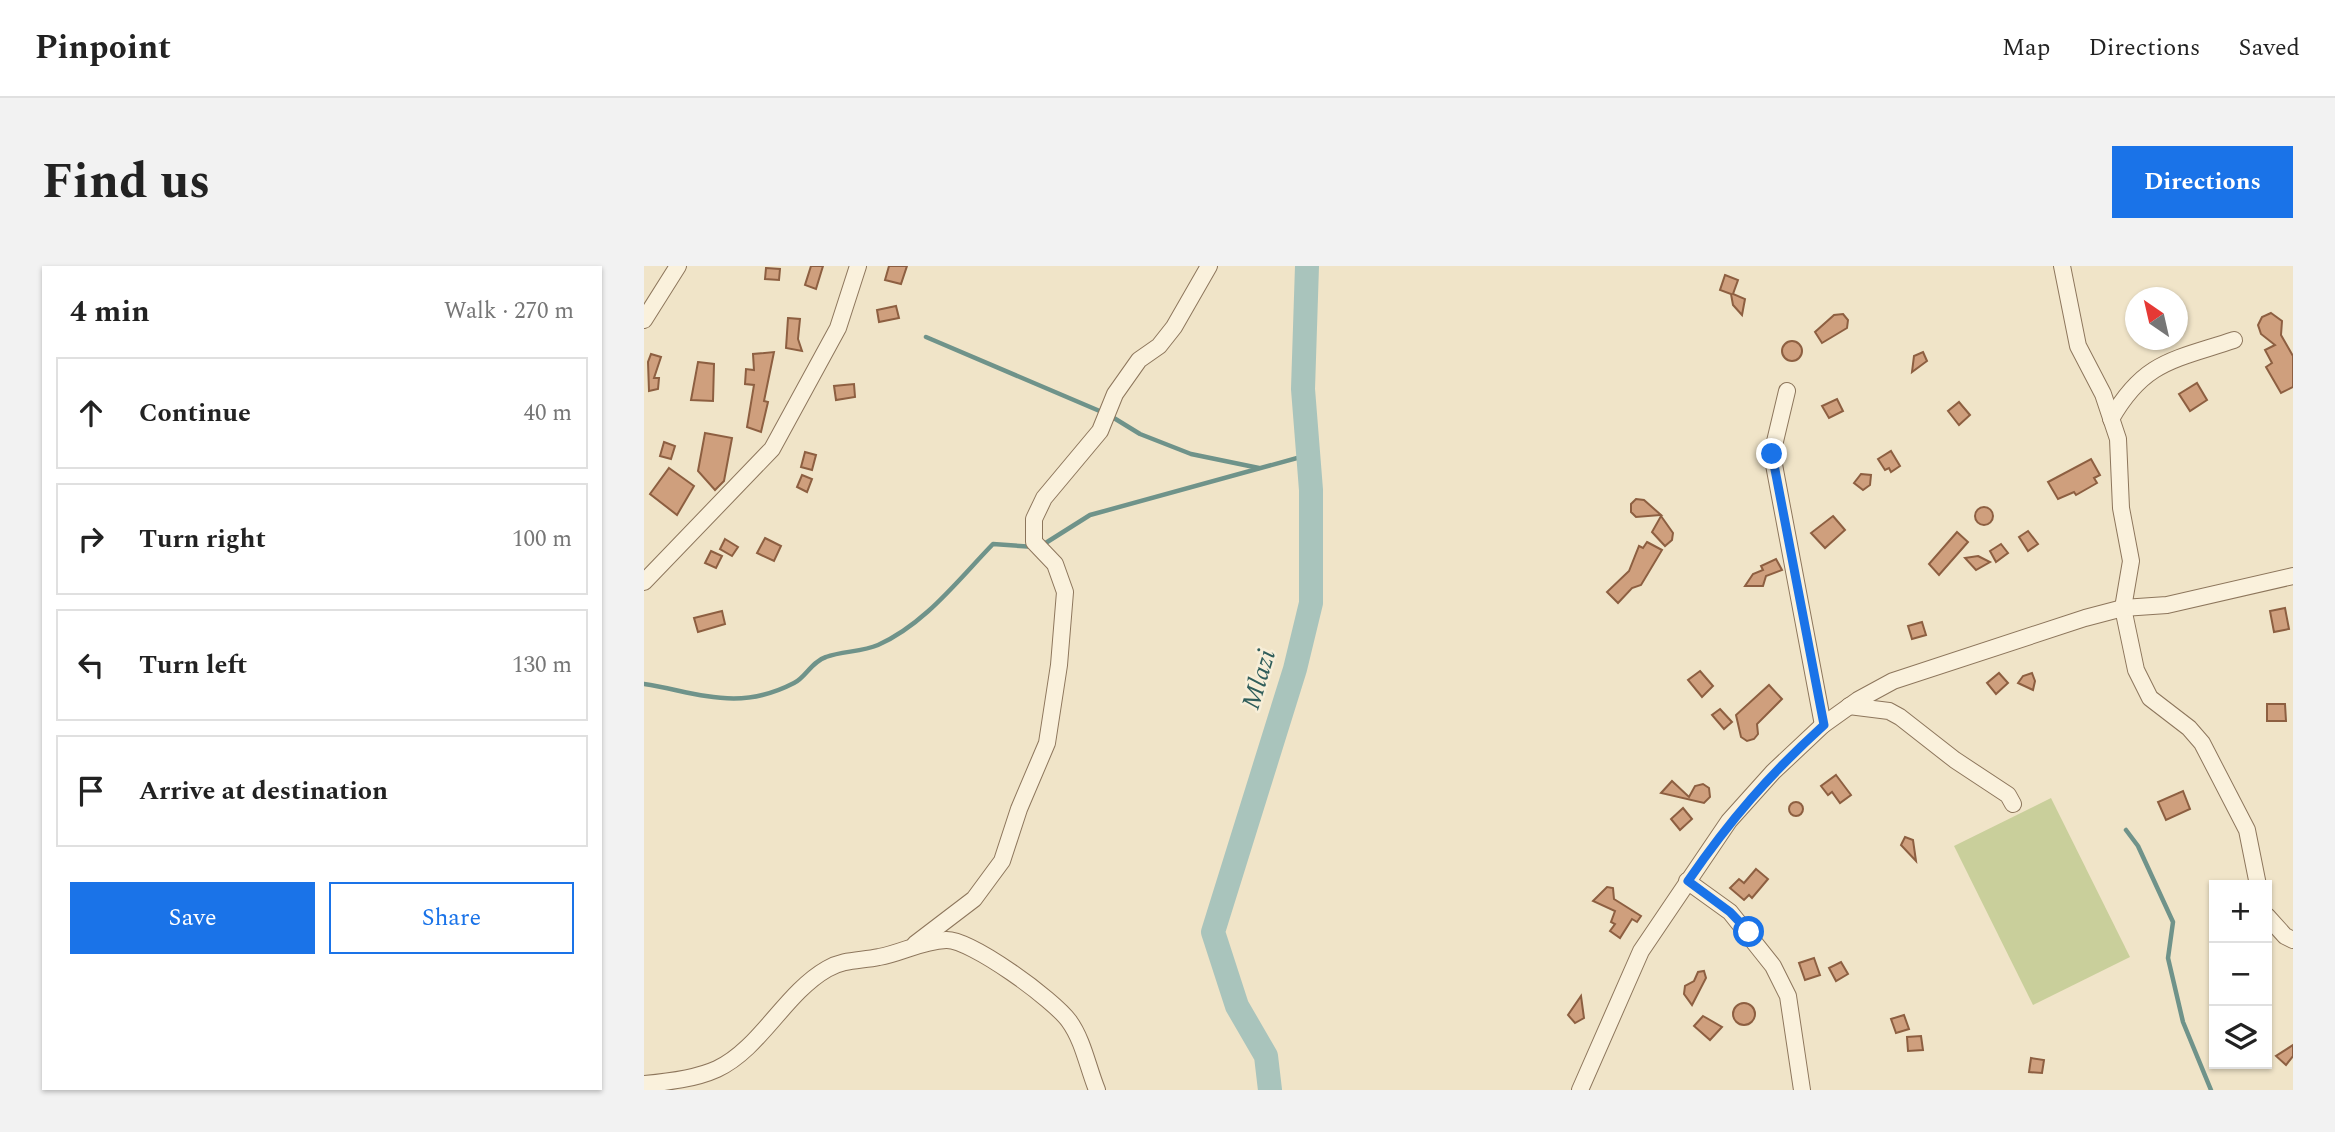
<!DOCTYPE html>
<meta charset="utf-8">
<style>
:root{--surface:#fff;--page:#f2f2f2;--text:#222;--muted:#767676;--line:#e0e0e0;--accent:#1a73e8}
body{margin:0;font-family:Spectral,serif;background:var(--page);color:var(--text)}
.controls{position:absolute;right:21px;bottom:21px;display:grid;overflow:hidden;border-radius:0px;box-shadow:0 2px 5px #0004}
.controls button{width:63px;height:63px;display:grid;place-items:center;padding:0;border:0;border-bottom:2px solid var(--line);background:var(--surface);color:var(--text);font:35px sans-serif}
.compass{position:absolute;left:1481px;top:21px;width:63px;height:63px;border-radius:50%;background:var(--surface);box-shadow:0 2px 5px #0004;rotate:326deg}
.stop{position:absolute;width:21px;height:21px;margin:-16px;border:5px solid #1a73e8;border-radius:50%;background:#fff}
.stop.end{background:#1a73e8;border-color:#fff;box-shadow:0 2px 7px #0008}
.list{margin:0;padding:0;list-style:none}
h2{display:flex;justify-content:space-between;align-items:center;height:91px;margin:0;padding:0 28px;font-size:30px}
h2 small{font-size:23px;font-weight:400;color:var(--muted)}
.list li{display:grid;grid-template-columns:46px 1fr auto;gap:21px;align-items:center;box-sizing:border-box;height:112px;margin:0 14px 14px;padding:0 14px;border:2px solid var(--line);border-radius:0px}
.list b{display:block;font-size:26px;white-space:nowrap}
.list em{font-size:23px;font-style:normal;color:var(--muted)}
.actions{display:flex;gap:14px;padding:21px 28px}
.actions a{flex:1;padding:16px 0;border:2px solid var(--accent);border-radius:0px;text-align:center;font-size:24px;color:var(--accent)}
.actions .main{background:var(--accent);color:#fff}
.icon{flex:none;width:38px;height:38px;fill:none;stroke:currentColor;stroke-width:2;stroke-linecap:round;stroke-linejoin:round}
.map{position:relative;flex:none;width:1649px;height:824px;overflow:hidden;border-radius:0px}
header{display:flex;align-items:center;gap:42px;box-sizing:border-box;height:98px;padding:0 35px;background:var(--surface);border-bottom:2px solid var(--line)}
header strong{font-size:33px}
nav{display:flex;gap:38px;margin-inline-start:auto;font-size:24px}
.intro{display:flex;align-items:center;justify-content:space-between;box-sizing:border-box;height:168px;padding:0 42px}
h1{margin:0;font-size:49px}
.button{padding:18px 32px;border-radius:0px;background:var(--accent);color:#fff;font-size:24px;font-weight:700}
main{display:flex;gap:42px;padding:0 42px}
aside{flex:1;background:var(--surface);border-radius:0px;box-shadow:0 2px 5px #0004}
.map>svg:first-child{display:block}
.green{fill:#c9cf9b}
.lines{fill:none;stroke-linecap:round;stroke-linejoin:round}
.stream{stroke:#6f938a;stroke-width:4.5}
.river{stroke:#a9c4bc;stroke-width:24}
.building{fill:#cf9f7d;stroke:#8d5f41;stroke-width:2}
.street-casing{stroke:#8d765c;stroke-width:18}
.street{stroke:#faf1dc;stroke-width:16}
.route{stroke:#1a73e8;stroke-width:9}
.labels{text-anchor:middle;stroke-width:5;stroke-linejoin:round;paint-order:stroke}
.water-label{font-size:26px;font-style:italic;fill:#2f5d5a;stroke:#f7eed8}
</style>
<header>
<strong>Pinpoint</strong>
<nav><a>Map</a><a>Directions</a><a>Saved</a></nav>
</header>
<div class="intro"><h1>Find us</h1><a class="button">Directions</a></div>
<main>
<aside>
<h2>4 min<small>Walk · 270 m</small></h2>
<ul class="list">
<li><svg class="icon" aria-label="ahead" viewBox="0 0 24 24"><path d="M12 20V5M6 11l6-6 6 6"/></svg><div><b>Continue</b></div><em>40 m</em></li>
<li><svg class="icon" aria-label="right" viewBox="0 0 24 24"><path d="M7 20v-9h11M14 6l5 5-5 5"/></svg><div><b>Turn right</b></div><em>100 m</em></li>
<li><svg class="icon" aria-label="left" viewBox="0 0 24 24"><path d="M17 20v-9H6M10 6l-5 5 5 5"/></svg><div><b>Turn left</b></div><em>130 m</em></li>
<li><svg class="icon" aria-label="arrive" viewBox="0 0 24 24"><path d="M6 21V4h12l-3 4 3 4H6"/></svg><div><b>Arrive at destination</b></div></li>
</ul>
<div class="actions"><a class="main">Save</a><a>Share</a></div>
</aside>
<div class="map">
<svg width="1649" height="824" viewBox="0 0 1649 824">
<rect width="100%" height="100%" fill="#f0e4c8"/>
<!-- green -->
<polygon class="green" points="1407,532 1486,691 1389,739 1310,580"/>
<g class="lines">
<!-- stream -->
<g class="stream">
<polyline points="282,71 465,149 496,168 547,188 615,202"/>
<polyline points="400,278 446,249 664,189"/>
<path d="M 0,418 C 56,427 94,446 150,417 C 162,411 167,396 182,391 C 198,385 218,386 234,379 C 281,358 314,314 349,278 L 391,281"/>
<polyline points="1482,564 1494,580 1529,656 1524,692 1539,756 1567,824"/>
</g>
<!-- river -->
<polyline class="river" points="626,824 622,790 593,740 569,666 651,403 667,337 667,224 659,123 663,0"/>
</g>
<!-- building -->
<g class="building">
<polygon points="167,0 179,0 172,23 161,19"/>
<polygon points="245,0 263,0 257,18 241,14"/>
<polygon points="122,2 136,3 135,14 121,13"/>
<polygon points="1081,9 1094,14 1089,28 1101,33 1098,49 1089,39 1087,28 1076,24"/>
<polygon points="252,40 255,52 235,56 233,44"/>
<polygon points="1627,47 1638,55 1637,69 1649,90 1649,121 1637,127 1622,101 1628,97 1621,84 1631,79 1617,68 1614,59 1618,51"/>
<polygon points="1199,48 1204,54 1203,62 1178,77 1171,66 1190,49"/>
<polygon points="144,52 156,53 154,73 158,85 142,82"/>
<circle cx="1148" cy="85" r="10"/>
<polygon points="130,86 120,135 124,136 117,166 103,161 110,119 101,118 102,103 110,104 109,88"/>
<polygon points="1279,86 1283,95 1268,106 1270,90"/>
<polygon points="7,88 17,91 10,112 15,112 14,123 5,125 4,96"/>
<polygon points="54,96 70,98 69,135 47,134"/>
<polygon points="1553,117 1563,134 1546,145 1535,128"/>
<polygon points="210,118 211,131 192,134 190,120"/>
<polygon points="1193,133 1199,145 1185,152 1178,140"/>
<polygon points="1315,136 1326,149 1315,159 1304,145"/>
<polygon points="61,167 88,172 80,215 71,224 54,205"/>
<polygon points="20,176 31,180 27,193 16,190"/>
<polygon points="1247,185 1256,200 1247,206 1245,202 1241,204 1234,193"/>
<polygon points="161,186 172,189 168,204 157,201"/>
<polygon points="1447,193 1456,209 1450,212 1453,217 1432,229 1430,226 1414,233 1404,216"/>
<polygon points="25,202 50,220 33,249 6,228"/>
<polygon points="1217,208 1227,209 1226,219 1219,224 1210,217"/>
<polygon points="158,209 168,213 163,226 153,221"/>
<polygon points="992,233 1000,234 1017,249 992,251 987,246 987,238"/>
<circle cx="1340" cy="250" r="9"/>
<polygon points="1017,250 1029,267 1028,274 1021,280 1008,266"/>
<polygon points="1189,250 1201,264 1181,282 1167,267"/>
<polygon points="1384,265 1394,278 1384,285 1375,271"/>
<polygon points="1313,266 1324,276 1295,309 1285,298"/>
<polygon points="121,272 137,280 130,295 113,287"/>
<polygon points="81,273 94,281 88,290 76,283"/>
<polygon points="1003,276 1018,284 997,319 988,322 974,337 963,326 985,305 995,280 999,282"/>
<polygon points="1357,278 1364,287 1352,296 1346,285"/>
<polygon points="67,285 78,290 72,302 61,297"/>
<polygon points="1334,290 1346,296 1332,304 1321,292"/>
<polygon points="1132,293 1138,304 1122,310 1119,320 1101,320 1109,308 1119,304 1117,300"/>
<polygon points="1641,342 1645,363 1630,366 1626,345"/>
<polygon points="78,345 81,358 54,366 50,352"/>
<polygon points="1278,356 1282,369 1268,373 1264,360"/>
<polygon points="1056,405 1069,420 1058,431 1044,414"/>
<polygon points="1355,407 1364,417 1352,428 1343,417"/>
<polygon points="1388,407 1391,415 1389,424 1374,417 1379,410"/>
<polygon points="1125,419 1138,433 1113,458 1114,468 1110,473 1103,475 1097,471 1092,449"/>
<polygon points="1623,438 1641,438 1642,455 1623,455"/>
<polygon points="1076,443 1088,456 1080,463 1068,449"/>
<polygon points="1192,509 1207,529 1196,537 1188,526 1184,529 1177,520"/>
<polygon points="1028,515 1045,531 1051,520 1059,518 1065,522 1066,531 1060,537 1017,527"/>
<polygon points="1539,525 1546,543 1522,554 1514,536"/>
<circle cx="1152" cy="543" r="7"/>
<polygon points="1039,542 1048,553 1036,564 1027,553"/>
<polygon points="1261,571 1269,574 1272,595 1257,579"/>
<polygon points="1112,603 1124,613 1108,632 1105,629 1100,634 1086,622 1095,613 1100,617"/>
<polygon points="963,621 969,622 970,633 997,650 993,656 988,653 976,672 966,665 971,658 967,656 971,645 949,635"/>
<polygon points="1170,692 1176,709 1161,714 1155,697"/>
<polygon points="1197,696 1204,708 1192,715 1185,702"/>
<polygon points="1060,705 1062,712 1048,739 1040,728 1041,720 1050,715 1054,706"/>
<polygon points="937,730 940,752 931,757 924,749"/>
<circle cx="1100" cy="748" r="11"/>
<polygon points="1260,749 1265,763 1252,767 1247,753"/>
<polygon points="1059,750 1078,761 1066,774 1050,760"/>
<polygon points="1277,770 1279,784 1264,785 1263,771"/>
<polygon points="1649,779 1649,790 1642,799 1632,790"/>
<polygon points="1387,792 1400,794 1398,807 1385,806"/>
</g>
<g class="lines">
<!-- street casing -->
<g class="street-casing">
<g id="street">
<polyline points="1418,0 1434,80 1459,128 1474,173 1477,242 1487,295 1479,342 1492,404 1506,432 1545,462 1558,477 1603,564 1614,619"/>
<polyline points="0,54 34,0"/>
<polyline points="1143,125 1128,188 1179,459"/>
<path d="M 1467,153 C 1500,95 1530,94 1590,74"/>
<polyline points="0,316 128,183 194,62 214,0"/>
<polyline points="1205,440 1245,445 1256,451 1311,494 1364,529 1369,538"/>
<polyline points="1043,615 1086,646 1129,700 1144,730 1158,824"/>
<polyline points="1623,650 1641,670 1649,674"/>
<polyline points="271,678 330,633 358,595 375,543 403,477 415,399 421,326 411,298 390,276 390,253 400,232 456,165 471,128 495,94 515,80 530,61 565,0"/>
<path d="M 0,818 C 24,816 51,813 73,803 C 116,783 141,727 183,703 C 200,693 217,695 235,691 C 258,687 277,675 302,674 C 327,673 410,734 425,755 C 439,774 444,802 453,824"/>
<polyline points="936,824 997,685 1085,555 1129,506 1179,459 1214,434 1249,415 1441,352 1479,342 1523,339 1649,310"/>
</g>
</g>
<!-- street -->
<use href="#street" class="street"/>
</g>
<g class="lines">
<!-- route -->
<path class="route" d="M 1105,666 L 1086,646 L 1044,615 C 1086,554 1125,509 1180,459 L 1128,188"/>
</g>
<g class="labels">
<!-- water labels -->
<g class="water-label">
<text transform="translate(614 413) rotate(-73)" y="9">Mlazi</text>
</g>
</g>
</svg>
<div class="controls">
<button>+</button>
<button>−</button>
<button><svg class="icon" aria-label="layers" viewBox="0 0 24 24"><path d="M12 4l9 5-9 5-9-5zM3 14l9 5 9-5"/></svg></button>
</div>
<svg class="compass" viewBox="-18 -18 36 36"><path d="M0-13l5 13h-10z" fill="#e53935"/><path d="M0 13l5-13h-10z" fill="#767676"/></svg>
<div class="stop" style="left:1105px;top:666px"></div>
<div class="stop end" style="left:1128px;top:188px"></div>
</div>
</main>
